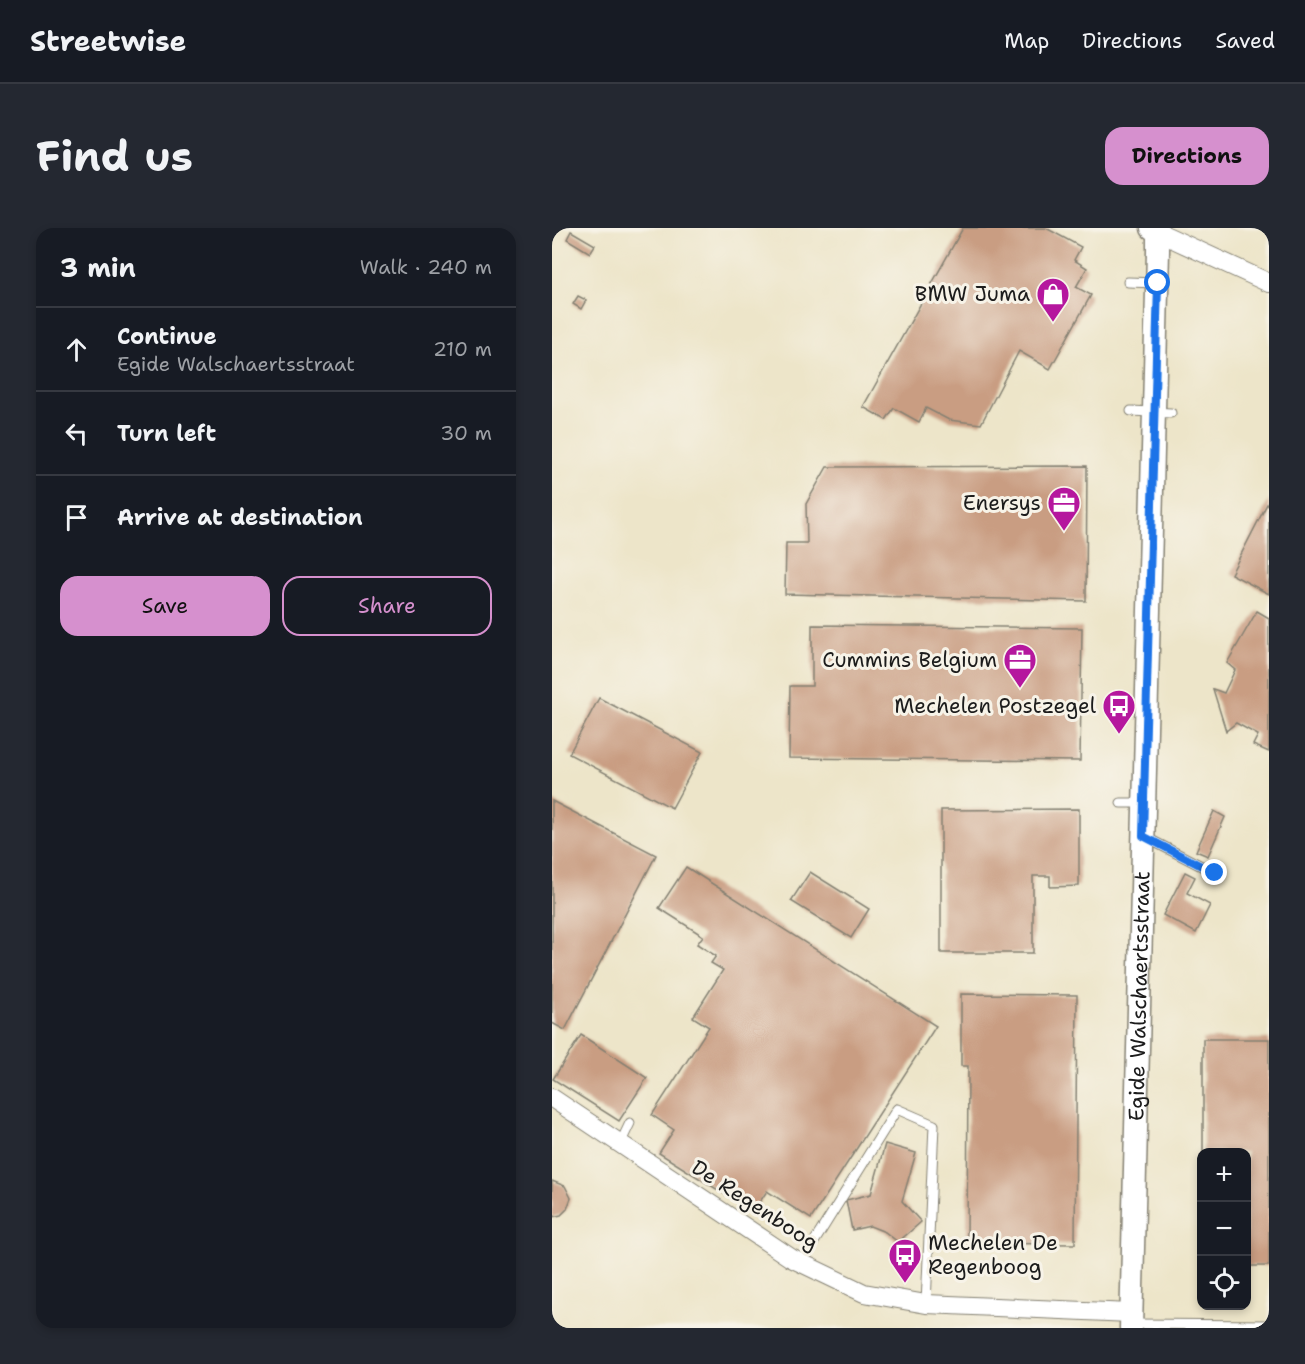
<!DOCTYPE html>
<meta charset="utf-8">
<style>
:root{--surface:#171b24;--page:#242831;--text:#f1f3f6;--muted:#9ea1a6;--line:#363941;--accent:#d690ce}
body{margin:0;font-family:"Shantell Sans",sans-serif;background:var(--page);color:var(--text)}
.controls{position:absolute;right:18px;bottom:18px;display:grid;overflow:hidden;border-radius:12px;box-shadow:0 3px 9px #0003}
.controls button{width:54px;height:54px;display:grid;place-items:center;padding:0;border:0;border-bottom:2px solid var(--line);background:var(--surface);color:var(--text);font:30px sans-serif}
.stop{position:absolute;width:18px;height:18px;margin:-14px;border:4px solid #1a73e8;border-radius:50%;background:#fff}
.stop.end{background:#1a73e8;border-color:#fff;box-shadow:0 2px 6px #0008}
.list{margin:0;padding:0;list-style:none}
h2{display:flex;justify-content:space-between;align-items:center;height:78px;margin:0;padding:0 24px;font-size:26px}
h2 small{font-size:20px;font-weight:400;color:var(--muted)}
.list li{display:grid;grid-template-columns:39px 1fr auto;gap:18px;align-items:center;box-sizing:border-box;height:84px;padding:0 24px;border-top:2px solid var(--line)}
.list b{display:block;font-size:22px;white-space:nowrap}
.list p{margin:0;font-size:20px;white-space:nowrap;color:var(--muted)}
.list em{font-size:20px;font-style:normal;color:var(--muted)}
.actions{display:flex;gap:12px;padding:18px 24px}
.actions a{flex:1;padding:14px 0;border:2px solid var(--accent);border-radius:18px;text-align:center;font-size:21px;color:var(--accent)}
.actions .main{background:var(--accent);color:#111}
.icon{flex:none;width:33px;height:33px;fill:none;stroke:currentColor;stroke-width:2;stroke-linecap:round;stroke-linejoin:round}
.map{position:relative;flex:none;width:717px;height:1100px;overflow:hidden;border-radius:18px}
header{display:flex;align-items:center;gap:36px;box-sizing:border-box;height:84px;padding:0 30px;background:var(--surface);border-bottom:2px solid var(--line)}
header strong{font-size:28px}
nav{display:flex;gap:33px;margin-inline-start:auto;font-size:21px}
.intro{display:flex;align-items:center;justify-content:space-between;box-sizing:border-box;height:144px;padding:0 36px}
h1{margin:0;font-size:42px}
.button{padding:15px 27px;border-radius:18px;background:var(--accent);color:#111;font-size:21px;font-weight:700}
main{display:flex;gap:36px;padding:0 36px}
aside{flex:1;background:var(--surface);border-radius:18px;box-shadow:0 3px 9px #0003}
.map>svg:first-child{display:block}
.building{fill:#c99d82}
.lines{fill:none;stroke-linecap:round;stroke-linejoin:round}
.service-casing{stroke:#848072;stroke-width:11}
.minor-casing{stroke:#848072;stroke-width:20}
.tertiary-casing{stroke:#848072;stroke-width:25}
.service{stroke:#fff;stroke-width:9}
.minor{stroke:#fff;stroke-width:18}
.tertiary{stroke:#fff;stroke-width:22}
.route{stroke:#1a73e8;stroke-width:8}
.labels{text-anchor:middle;stroke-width:6;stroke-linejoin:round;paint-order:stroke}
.poi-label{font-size:21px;fill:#1c1c1c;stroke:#f7f3e8;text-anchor:end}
.street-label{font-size:21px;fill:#1c1c1c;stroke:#f7f3e8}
</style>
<header>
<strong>Streetwise</strong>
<nav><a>Map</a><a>Directions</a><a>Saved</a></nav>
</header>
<div class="intro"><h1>Find us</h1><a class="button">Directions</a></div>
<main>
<aside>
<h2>3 min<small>Walk · 240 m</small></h2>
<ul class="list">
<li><svg class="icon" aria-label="ahead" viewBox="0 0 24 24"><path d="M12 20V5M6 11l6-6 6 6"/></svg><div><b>Continue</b><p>Egide Walschaertsstraat</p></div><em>210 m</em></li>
<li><svg class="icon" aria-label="left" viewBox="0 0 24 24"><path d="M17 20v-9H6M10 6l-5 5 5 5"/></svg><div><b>Turn left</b></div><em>30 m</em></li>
<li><svg class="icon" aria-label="arrive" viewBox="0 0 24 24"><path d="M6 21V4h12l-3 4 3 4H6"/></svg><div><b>Arrive at destination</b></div></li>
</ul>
<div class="actions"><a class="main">Save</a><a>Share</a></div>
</aside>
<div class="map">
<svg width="717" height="1100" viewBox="0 0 717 1100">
<rect width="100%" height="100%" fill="#f7f3e8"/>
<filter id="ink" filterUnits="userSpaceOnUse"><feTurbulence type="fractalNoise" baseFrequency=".0167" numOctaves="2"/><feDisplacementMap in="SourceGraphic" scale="12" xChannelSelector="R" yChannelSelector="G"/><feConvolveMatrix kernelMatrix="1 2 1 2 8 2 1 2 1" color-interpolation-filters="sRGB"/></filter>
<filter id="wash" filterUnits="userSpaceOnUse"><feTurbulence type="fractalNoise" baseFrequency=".008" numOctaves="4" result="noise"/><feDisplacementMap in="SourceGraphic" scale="24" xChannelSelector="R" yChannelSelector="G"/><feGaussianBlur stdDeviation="1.35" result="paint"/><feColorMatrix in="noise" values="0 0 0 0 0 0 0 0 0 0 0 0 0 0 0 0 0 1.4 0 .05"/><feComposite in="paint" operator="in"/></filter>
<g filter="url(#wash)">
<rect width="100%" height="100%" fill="#ede5c9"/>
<g id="blocks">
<!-- building -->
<g class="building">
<polygon points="411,0 494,0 529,19 522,32 535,40 524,59 539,67 498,141 467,123 429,196 397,192 374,180 367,194 342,180 334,192 311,179"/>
<polygon points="19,3 43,17 38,25 15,11"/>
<polygon points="26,68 34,72 29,81 21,76"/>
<polygon points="535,238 534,373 233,366 234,315 255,315 254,276 275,239"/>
<polygon points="717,272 717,366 679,346"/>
<polygon points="705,383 717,390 717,524 701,517 706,507 684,495 674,503 661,461 672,465 683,442 675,435"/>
<polygon points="260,397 530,400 528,533 237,530 238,458 260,458"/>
<polygon points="47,470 150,524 120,580 17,526"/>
<polygon points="0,573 104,627 13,802 0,795"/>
<polygon points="527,581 527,658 498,659 498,648 481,648 481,725 389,725 389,582"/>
<polygon points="662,583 673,589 656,628 644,623"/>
<polygon points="134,639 384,798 259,991 215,963 201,984 107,925 122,902 100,887 157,799 141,789 171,742 159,735 164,728 145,716 151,708 107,680"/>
<polygon points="258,644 317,681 299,710 239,673"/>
<polygon points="633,644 643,649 635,665 658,677 644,705 611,687"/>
<polygon points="409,766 525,767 523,1016 415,1015 416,838 409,838"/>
<polygon points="29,807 95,850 67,893 1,851"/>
<polygon points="651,811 717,811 717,1038 694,1038 694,924 651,924"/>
<polygon points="333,916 364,925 350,973 369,994 346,1014 333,1004 318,998 300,1002 294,972 319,966"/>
<polygon points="0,953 13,958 19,970 15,981 9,987 0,989"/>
</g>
</g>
</g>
<g filter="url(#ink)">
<use href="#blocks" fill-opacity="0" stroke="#848072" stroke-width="1.5"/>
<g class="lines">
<!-- service casing -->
<g class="service-casing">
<g id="service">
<polyline points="576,54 604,55"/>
<polyline points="579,183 619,185"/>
<polyline points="569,575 592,575"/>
<polyline points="593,609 663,645"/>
<polyline points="68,916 78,895"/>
<polyline points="249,1035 345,881 382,897 374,1076"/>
<polyline points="579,1096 717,1097"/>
</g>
</g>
<!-- minor casing -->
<g class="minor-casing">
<g id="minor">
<polyline points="606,4 717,55"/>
<polyline points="0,870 239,1030 312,1065 374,1076 579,1085"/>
</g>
</g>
<!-- tertiary casing -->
<g class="tertiary-casing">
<g id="tertiary">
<path id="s1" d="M 579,1100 L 606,23 L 606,4 L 600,0"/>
</g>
</g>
<!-- service -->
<use href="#service" class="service"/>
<!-- minor -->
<use href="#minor" class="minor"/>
<!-- tertiary -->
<use href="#tertiary" class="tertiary"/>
</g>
</g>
<g class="lines" filter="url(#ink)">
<!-- route -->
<polyline class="route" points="606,55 591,608 663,645"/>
</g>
<!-- icons -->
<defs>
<g id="shop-pin" transform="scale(1.725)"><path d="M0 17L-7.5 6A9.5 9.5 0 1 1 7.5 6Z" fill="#b5179e" stroke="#f7f3e8"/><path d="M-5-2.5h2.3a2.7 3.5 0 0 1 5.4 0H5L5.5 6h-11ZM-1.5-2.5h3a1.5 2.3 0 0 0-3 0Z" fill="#fff"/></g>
<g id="office-pin" transform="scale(1.725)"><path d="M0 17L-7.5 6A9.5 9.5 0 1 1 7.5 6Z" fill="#b5179e" stroke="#f7f3e8"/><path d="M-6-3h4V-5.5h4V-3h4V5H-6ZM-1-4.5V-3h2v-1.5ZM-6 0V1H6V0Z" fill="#fff"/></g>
<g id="bus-pin" transform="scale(1.725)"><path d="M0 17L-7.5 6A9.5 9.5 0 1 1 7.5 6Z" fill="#b5179e" stroke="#f7f3e8"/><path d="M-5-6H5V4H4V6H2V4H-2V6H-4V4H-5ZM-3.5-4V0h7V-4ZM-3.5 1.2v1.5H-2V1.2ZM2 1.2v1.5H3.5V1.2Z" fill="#fff"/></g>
</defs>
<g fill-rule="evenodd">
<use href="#shop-pin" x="501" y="66"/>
<use href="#office-pin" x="512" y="275"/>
<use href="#office-pin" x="468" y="432"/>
<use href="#bus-pin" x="567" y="478"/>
<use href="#bus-pin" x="353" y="1027"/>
</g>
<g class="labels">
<!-- poi labels -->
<g class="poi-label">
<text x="478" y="73">BMW Juma</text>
<text x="489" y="282">Enersys</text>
<text x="445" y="439">Cummins Belgium</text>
<text x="544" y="485">Mechelen Postzegel</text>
<text x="376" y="1022" text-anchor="start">Mechelen De<tspan x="376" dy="24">Regenboog</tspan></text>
</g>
<!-- street labels -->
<g class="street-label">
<text dy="7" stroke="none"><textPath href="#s1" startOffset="332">Egide Walschaertsstraat</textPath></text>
<text transform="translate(203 977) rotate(33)" y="7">De Regenboog</text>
</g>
</g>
</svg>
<div class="controls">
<button>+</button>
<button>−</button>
<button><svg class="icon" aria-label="locate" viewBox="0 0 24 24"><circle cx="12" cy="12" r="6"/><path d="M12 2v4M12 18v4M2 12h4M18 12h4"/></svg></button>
</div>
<div class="stop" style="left:606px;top:55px"></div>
<div class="stop end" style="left:663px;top:645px"></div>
</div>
</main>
